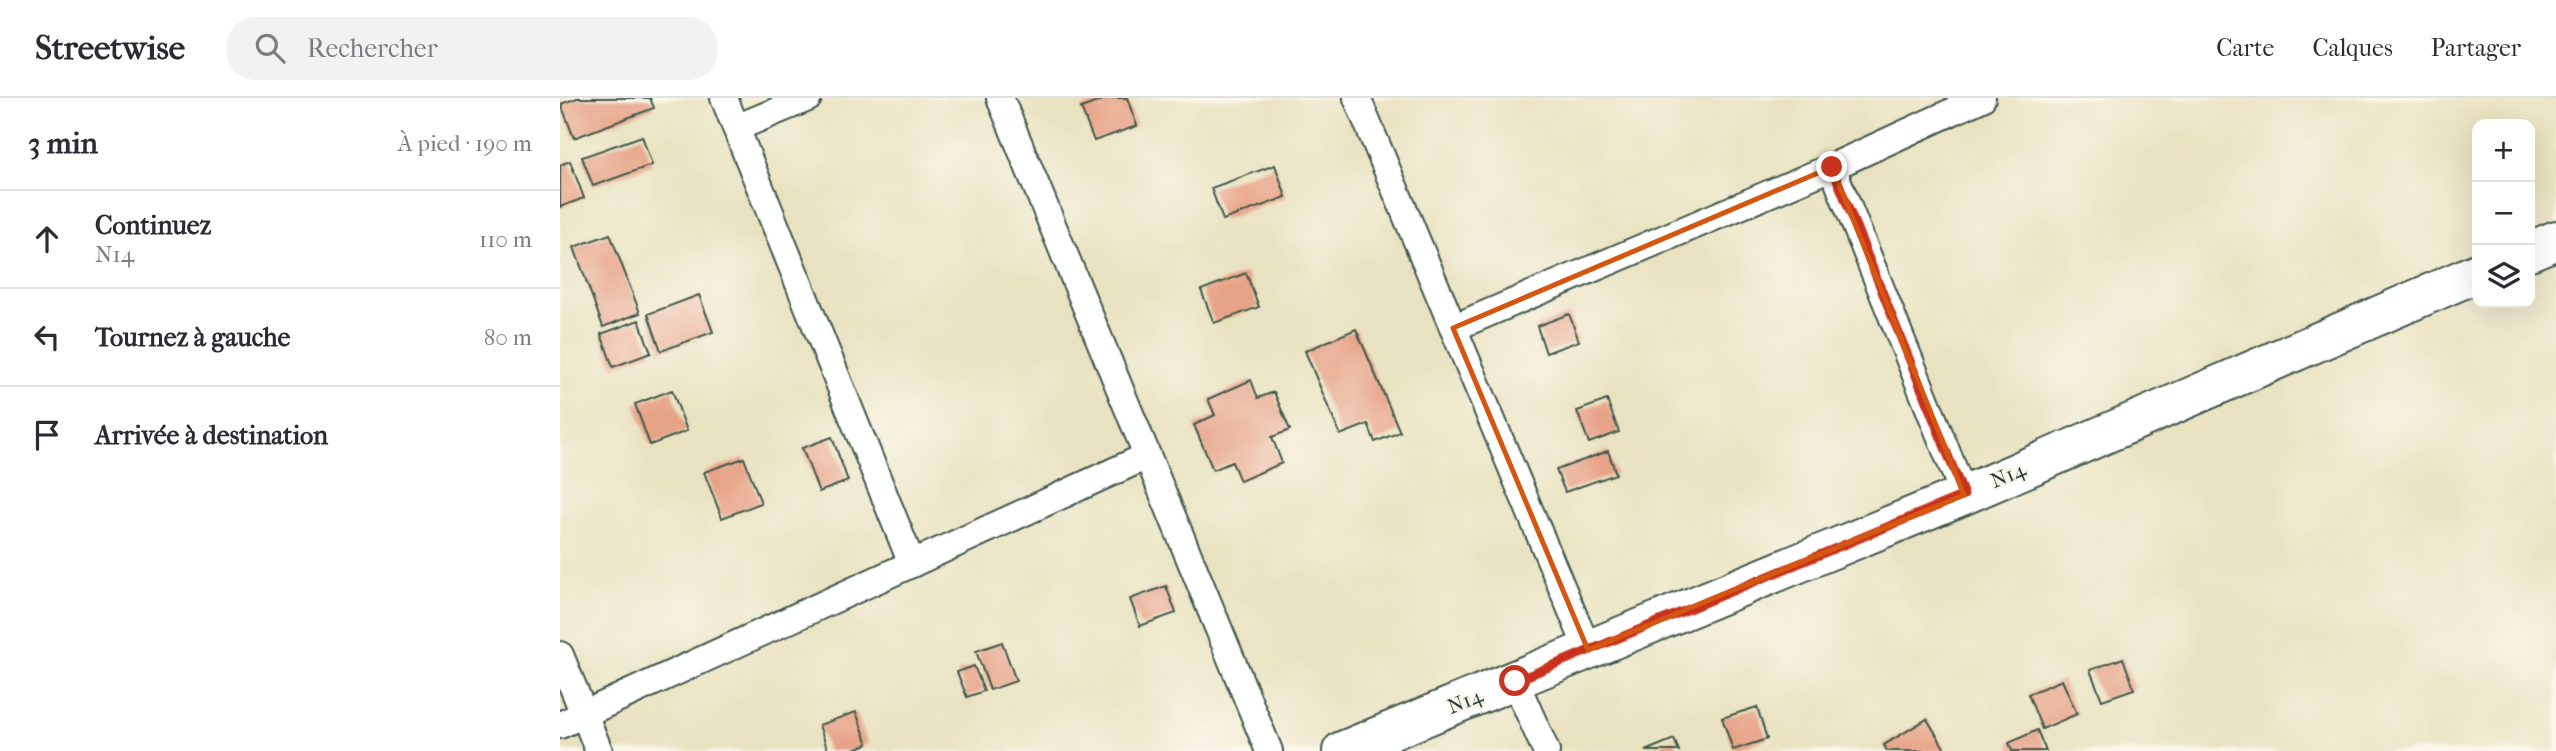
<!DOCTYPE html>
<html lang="fr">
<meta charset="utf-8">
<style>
:root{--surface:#fff;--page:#f2f2f3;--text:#2b2b33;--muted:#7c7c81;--line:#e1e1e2}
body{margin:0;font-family:"IM FELL French Canon",serif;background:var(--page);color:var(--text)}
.controls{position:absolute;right:21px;top:21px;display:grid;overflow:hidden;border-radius:14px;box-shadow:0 7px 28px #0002}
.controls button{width:63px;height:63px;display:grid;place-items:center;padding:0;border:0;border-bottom:2px solid var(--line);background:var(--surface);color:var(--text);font:35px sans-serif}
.stop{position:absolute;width:21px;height:21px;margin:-16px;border:5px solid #c8321e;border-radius:50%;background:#fff}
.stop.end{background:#c8321e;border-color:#fff;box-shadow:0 2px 7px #0008}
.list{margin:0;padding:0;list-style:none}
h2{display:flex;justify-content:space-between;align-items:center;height:91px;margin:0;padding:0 28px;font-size:30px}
h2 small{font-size:23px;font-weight:400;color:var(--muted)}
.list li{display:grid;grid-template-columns:46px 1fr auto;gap:21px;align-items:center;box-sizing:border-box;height:98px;padding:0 28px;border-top:2px solid var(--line)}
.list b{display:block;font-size:26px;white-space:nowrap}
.list p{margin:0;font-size:23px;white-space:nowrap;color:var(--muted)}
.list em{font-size:23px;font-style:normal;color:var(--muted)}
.icon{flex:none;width:38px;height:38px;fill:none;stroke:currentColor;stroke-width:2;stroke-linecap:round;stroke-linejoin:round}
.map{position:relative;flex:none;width:1996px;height:653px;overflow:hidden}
header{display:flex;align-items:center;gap:42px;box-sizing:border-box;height:98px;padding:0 35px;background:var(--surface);border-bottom:2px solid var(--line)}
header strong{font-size:33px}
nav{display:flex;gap:38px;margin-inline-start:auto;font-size:24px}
.search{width:490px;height:63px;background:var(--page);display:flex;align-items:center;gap:18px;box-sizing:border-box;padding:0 24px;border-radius:28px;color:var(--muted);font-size:26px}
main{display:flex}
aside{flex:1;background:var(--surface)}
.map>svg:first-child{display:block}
.building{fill:#e7a387}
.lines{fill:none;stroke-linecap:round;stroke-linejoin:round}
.minor-casing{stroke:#3d5649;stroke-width:30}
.primary-casing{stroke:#3d5649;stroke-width:42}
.minor{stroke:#fff;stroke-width:26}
.primary{stroke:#fff;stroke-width:38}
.route{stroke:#c8321e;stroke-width:9}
.marked{fill:none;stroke:#d45610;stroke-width:5;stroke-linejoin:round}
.labels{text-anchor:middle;stroke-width:5;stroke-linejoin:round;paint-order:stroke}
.street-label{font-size:21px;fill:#1f3d34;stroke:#fbf7ec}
</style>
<header>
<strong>Streetwise</strong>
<div class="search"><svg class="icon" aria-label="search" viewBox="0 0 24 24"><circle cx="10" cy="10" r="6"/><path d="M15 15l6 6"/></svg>Rechercher</div>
<nav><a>Carte</a><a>Calques</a><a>Partager</a></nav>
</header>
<main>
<aside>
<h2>3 min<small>À pied · 190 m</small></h2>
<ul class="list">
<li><svg class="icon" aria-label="ahead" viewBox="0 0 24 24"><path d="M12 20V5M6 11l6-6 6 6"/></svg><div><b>Continuez</b><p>N14</p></div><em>110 m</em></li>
<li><svg class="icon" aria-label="left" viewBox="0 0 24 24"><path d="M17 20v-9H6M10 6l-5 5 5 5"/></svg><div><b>Tournez à gauche</b></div><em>80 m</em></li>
<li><svg class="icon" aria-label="arrive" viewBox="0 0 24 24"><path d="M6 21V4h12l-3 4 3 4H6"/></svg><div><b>Arrivée à destination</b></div></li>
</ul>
</aside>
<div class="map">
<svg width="1996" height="653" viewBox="0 0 1996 653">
<rect width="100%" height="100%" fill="#fbf7ec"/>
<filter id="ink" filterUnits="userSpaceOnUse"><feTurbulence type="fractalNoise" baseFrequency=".0143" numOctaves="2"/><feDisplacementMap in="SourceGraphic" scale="14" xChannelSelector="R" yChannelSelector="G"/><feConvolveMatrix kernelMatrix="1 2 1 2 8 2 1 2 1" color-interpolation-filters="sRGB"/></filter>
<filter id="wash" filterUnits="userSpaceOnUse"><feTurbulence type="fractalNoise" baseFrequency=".00686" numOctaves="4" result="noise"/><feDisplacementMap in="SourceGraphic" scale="28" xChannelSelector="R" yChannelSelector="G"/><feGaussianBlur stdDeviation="1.57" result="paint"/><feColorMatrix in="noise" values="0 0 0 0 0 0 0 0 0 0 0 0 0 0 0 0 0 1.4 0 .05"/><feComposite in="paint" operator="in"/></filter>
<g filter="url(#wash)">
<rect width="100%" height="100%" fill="#e9e2c0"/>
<g id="blocks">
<!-- building -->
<g class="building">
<polygon points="17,0 90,0 94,10 14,40 1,6"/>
<polygon points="548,0 567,0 577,28 534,43 521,10"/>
<polygon points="82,38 92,67 33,88 22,59"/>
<polygon points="10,63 24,100 0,109 0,67"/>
<polygon points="715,67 726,99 663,122 651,90"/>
<polygon points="50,136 80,215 43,229 14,149"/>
<polygon points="686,175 699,209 654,225 641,192"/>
<polygon points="139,197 153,234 101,253 88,216"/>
<polygon points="1009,216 1019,243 986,255 977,228"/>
<polygon points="79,222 91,255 53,269 41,236"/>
<polygon points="796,231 840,334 815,344 808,326 780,337 745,253"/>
<polygon points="691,282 698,300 714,294 730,332 712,339 722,365 680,383 672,364 653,372 634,327 655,317 648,301"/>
<polygon points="112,292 127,333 90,347 75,306"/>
<polygon points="1047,302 1059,334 1029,345 1017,313"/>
<polygon points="272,339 288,383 259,394 242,350"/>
<polygon points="1048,353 1056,376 1005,394 996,372"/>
<polygon points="184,360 201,405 162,420 144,374"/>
<polygon points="606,488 616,515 580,528 570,501"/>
<polygon points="442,544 456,583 430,592 416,553"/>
<polygon points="1563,560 1574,591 1542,602 1530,572"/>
<polygon points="414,568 424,593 407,599 397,574"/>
<polygon points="1502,582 1517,616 1482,631 1468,596"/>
<polygon points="1197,609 1207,641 1173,652 1162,620"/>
<polygon points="296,614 308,646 288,653 268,653 259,627"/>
<polygon points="1367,621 1386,653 1327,653 1324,647"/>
<polygon points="1477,632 1486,653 1452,653 1449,645"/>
<polygon points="1114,641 1119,653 1085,653"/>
</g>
</g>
</g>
<g filter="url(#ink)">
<use href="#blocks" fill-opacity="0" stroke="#3d5649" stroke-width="2"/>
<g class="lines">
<!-- minor casing -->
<g class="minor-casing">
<g id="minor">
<polyline points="164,0 352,466"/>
<polyline points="440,0 709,653"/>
<polyline points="797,0 1028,552"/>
<polyline points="176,30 248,0"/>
<polyline points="1272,69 1404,397"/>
<polyline points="893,230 1272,69 1422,0"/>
<polyline points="0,557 39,653"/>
<polyline points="955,583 986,653"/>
<polyline points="0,627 587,358"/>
</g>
</g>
<!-- primary casing -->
<g class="primary-casing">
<g id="primary">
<polyline points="1970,153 1996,142"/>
<polyline points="782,653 1404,397 1917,175"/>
</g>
</g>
<!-- minor -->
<use href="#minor" class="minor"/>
<!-- primary -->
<use href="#primary" class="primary"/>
</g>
</g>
<g class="lines" filter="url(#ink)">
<!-- route -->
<polyline class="route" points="955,583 1404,397 1272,69"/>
</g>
<!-- marked area -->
<path class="marked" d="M 1272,69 L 1404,397 L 1028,552 L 893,230 Z"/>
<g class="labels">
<!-- street labels -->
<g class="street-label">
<text transform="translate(1448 377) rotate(-23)" y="7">N14</text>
<text transform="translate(905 603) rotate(-22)" y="7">N14</text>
</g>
</g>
</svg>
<div class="controls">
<button>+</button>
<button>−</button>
<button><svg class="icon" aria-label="layers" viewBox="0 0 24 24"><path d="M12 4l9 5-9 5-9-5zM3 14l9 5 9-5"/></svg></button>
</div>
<div class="stop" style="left:955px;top:583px"></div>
<div class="stop end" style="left:1272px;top:69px"></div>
</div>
</main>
